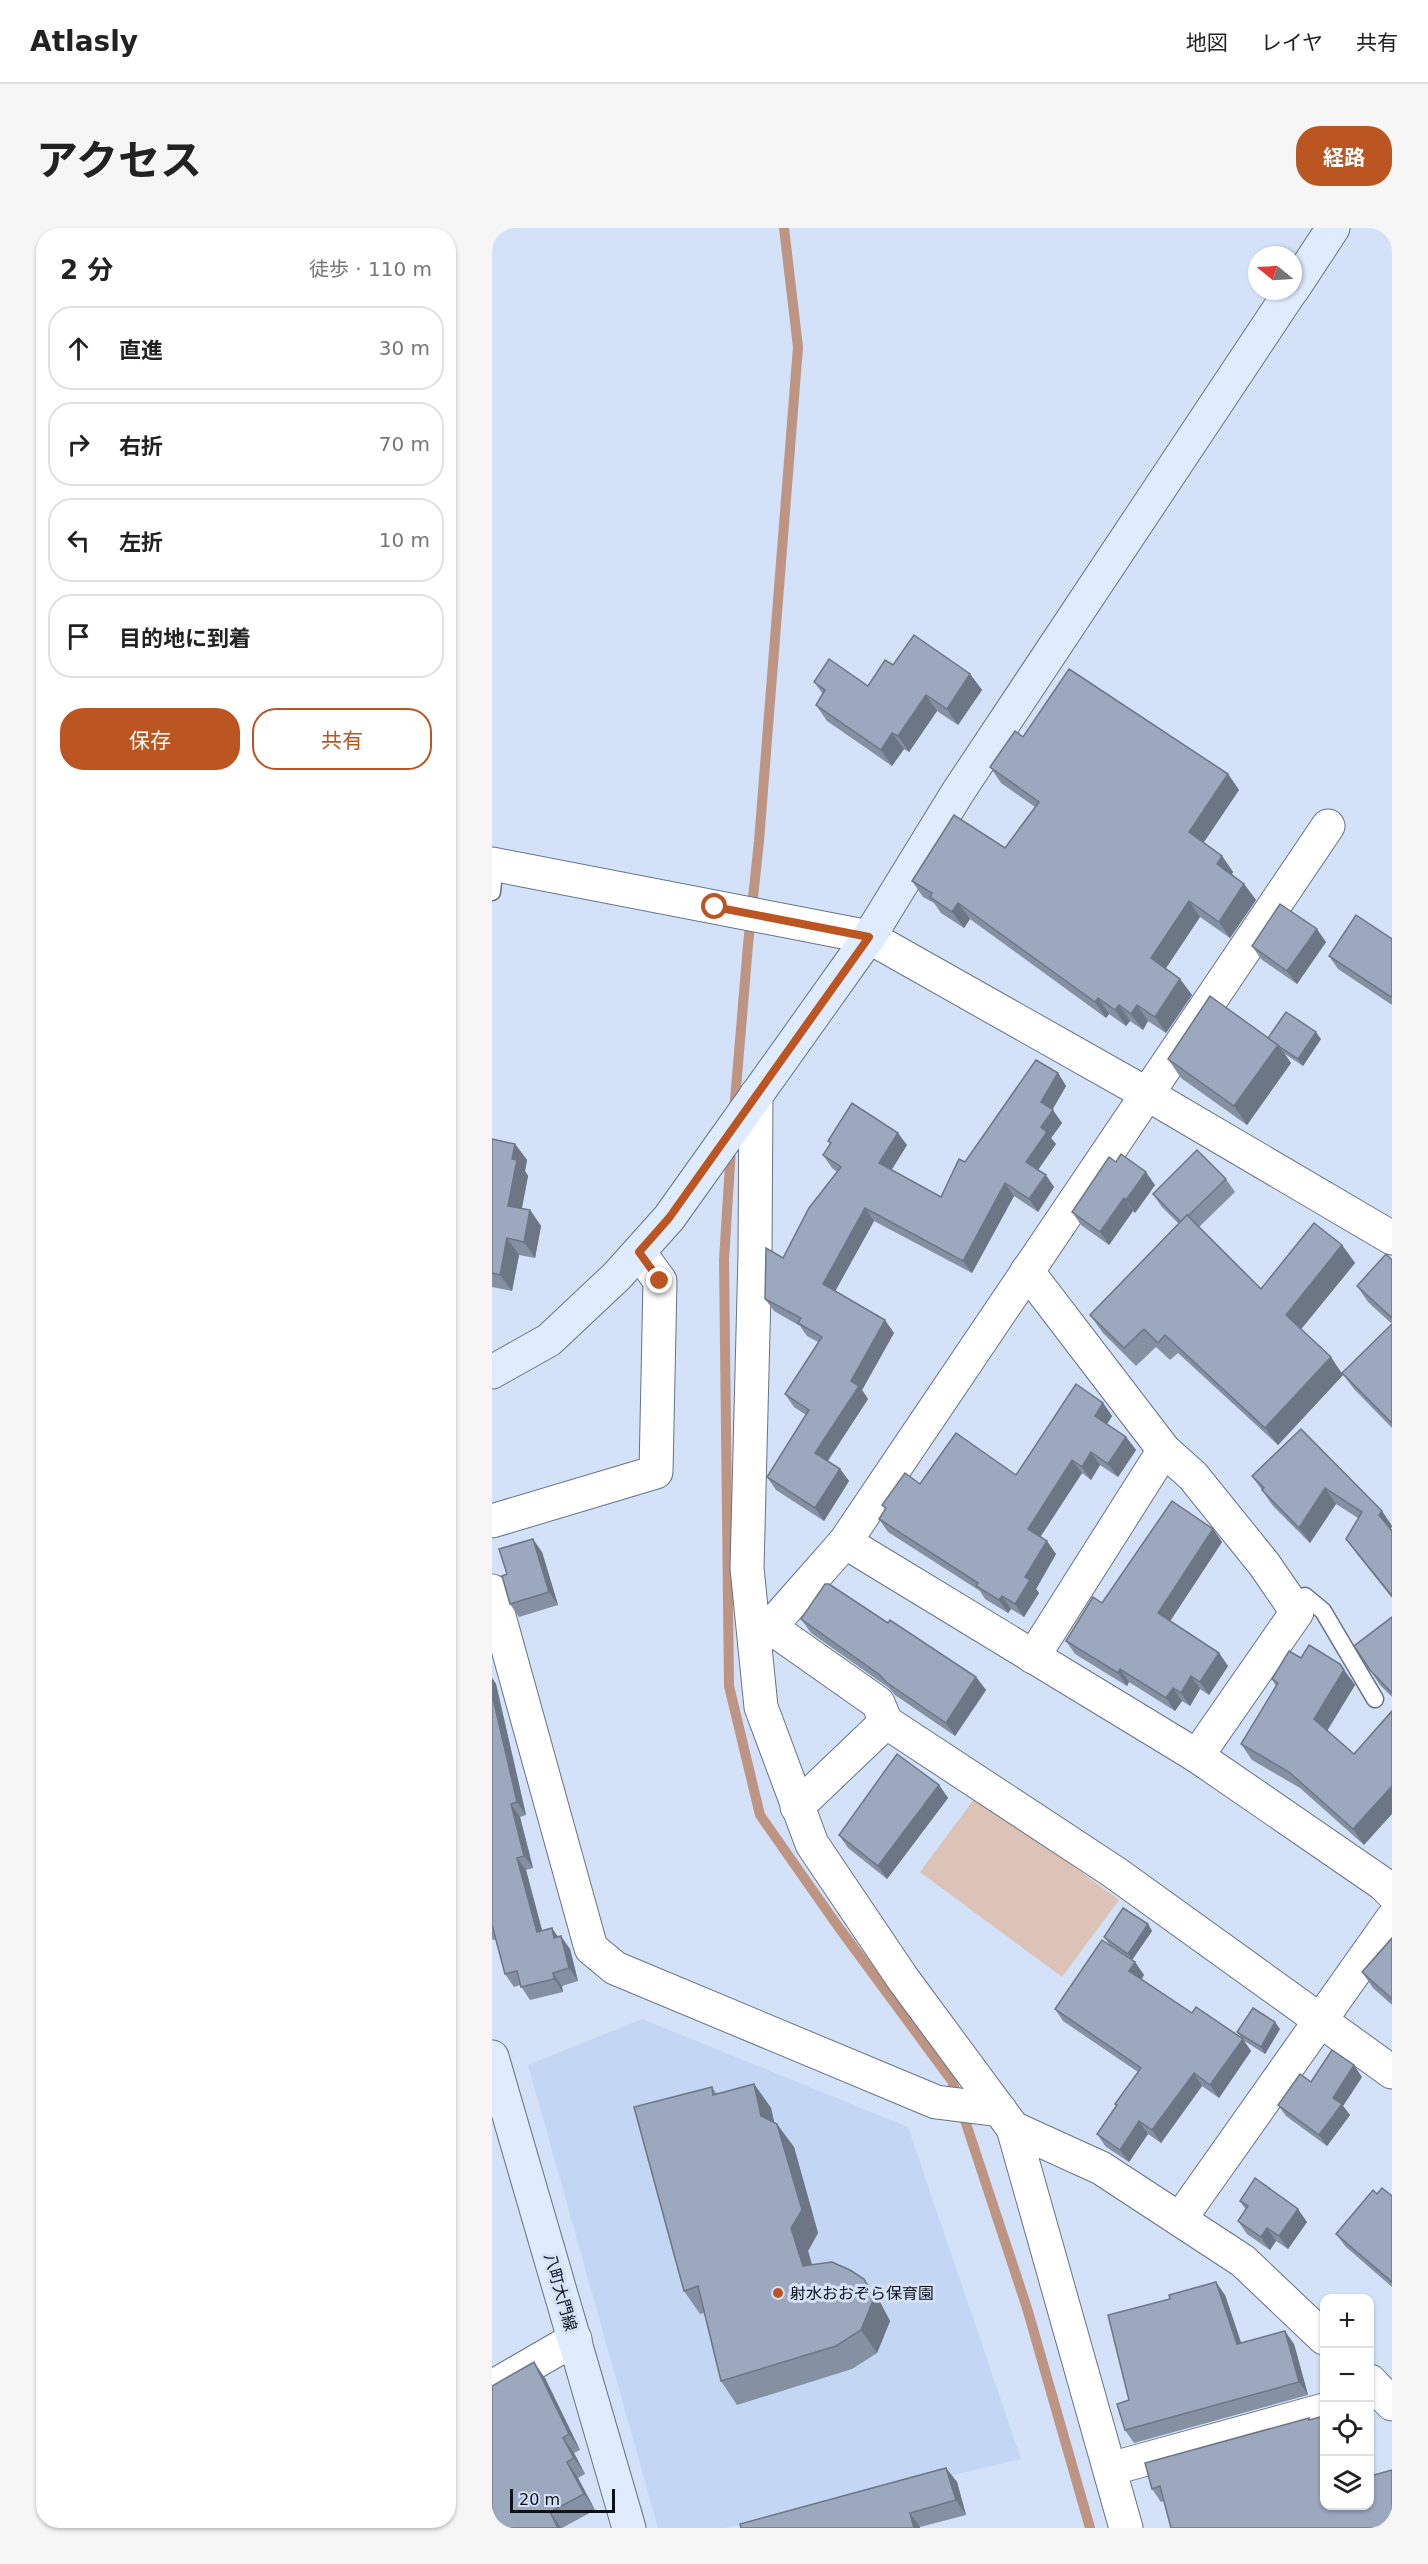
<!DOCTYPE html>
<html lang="ja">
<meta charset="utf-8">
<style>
:root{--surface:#fff;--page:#f6f6f6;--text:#222;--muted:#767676;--line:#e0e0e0;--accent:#bb5622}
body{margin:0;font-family:"DejaVu Sans","Noto Sans JP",sans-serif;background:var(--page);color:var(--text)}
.controls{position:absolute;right:18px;bottom:18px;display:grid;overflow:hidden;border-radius:12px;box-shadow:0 2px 4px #0004}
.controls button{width:54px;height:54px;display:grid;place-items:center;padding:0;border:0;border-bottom:2px solid var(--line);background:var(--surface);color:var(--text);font:30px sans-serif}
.compass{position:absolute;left:756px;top:18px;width:54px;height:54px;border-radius:50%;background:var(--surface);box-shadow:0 2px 4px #0004;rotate:288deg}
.scale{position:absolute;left:18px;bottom:15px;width:105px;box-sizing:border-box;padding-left:6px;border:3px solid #0c1118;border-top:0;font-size:16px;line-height:21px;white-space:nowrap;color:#0c1118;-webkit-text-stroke:4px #d4e2f9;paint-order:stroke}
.stop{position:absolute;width:18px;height:18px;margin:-14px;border:4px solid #bb5622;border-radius:50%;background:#fff}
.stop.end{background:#bb5622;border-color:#fff;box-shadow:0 2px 6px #0008}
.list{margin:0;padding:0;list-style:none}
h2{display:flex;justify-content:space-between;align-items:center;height:78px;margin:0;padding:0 24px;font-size:26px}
h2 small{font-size:20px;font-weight:400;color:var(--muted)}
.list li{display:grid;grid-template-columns:39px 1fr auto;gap:18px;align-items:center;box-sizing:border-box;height:84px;margin:0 12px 12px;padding:0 12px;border:2px solid var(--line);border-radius:24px}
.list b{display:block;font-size:22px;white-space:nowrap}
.list em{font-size:20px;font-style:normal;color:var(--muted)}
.actions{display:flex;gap:12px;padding:18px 24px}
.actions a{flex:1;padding:14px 0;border:2px solid var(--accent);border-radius:24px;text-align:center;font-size:21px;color:var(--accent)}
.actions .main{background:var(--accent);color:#fff}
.icon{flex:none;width:33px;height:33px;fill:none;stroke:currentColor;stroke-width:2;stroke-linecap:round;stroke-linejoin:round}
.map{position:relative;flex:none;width:900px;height:2300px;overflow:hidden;border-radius:24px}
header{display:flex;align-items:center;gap:36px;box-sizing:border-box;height:84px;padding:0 30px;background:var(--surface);border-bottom:2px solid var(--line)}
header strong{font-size:28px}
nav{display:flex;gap:33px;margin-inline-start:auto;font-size:21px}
.intro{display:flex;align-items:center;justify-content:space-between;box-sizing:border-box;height:144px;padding:0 36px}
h1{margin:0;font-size:42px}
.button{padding:15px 27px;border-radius:24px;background:var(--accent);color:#fff;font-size:21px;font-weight:700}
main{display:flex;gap:36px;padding:0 36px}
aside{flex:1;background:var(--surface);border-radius:24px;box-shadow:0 2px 4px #0004}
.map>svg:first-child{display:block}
.built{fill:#c3d6f3}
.green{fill:#ddc2b7}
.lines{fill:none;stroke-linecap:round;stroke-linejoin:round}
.stream{stroke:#be9583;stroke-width:10}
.lane-casing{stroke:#667286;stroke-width:19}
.street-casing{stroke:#667286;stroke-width:35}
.secondary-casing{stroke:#667286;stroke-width:35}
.lane{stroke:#fff;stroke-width:16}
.street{stroke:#fff;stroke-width:33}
.secondary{stroke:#dfebfe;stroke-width:33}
.wall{fill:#8590a3}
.shaded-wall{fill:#6c7685}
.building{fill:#9ba8be;stroke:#6c7685;stroke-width:1.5}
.route{stroke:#bb5622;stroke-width:8}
.poi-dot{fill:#bb5622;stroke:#d4e2f9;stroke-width:2}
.labels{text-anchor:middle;stroke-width:6;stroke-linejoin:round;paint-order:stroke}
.street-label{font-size:16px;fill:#0c1118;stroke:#d4e2f9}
.poi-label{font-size:16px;fill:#0c1118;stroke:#d4e2f9;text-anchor:start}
</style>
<header>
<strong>Atlasly</strong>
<nav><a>地図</a><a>レイヤ</a><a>共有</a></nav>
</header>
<div class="intro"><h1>アクセス</h1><a class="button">経路</a></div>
<main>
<aside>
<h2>2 分<small>徒歩 · 110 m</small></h2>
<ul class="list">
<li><svg class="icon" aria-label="ahead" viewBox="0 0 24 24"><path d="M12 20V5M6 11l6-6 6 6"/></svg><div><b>直進</b></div><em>30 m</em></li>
<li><svg class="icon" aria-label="right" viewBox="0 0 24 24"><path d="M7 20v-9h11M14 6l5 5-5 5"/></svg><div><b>右折</b></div><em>70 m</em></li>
<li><svg class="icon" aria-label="left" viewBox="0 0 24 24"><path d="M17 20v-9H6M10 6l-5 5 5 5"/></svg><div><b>左折</b></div><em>10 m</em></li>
<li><svg class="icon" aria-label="arrive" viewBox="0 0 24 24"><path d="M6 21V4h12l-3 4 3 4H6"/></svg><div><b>目的地に到着</b></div></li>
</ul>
<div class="actions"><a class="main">保存</a><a>共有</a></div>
</aside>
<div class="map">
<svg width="900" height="2300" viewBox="0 0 900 2300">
<rect width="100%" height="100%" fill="#d4e2f9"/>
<!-- built -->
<polygon class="built" points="150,1791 416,1899 529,2231 233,2300 166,2300 36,1837"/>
<!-- green -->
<polygon class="green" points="485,1567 627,1672 570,1749 428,1644"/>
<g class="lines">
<!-- stream -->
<g class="stream">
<polyline points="242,884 256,717 267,613 306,119 292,0"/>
<polyline points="239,920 232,1032 237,1458 268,1587 345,1697 460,1853 535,2080 598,2300"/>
</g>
<!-- lane casing -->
<g class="lane-casing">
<g id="lane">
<polyline points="0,664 3,636"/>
<polyline points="798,1375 813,1368 831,1383 883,1471"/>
</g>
</g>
<!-- street casing -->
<g class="street-casing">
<g id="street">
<polyline points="0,636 377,709 655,866 900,1010"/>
<polyline points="264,867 263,1026 255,1340 269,1479 320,1616 411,1751 521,1900"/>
<polyline points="535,1043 672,1222 701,1248 772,1336 805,1384 705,1528"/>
<polyline points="0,1293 164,1244 168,1053 147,1024"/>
<polyline points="353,1314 705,1528 891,1656 900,1665"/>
<polyline points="0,1363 99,1720 123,1740 444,1874 508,1882"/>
<polyline points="278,1399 386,1475 394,1494 622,1644 900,1844"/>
<polyline points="263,1416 353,1314 836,598"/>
<polyline points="541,1429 672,1222"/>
<polyline points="305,1579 394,1494"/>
<polyline points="688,1991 900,1691"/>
<polyline points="878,2153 900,2176"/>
<polyline points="0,2159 83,2111"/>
<polyline points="618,2241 832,2182"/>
<polyline points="634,2300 521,1900 609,1940 751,2033 832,2110"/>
</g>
</g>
<!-- secondary casing -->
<g class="secondary-casing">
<g id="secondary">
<polyline points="801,61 841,0"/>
<polyline points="0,1144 57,1112 125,1048 177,990 377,709 466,564 799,63"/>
<polyline points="0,1829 137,2300"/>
</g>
</g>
<!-- lane -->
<use href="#lane" class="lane"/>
<!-- street -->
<use href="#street" class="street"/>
<!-- secondary -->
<use href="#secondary" class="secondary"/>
</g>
<!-- wall -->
<g class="wall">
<polygon points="401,437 478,446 490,462 466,497 445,483 417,524 412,521 400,538 335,493 324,477 331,466 322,454 376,458"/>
<polygon points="531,509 736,546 747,562 711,615 730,628 741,644 740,646 752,656 764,672 738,710 708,689 674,740 688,751 700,767 674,805 656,793 651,802 638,793 634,798 617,786 614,790 478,691 472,700 449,685 442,675 431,669 420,653 513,620 543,579 509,555 498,539"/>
<polygon points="900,711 900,777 846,741 837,728"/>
<polygon points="834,714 805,756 769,731 760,718"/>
<polygon points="776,810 829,811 811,838 793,826 799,835 755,897 689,850 676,831"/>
<polygon points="566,845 574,858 560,882 570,895 559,910 564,916 546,942 562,959 546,984 522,968 480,1045 382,993 343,1063 402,1105 370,1162 376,1171 336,1233 348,1241 357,1253 332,1293 284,1262 275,1249 314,1187 302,1179 293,1166 326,1114 315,1108 308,1098 282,1083 273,1071 291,1030 345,944 340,940 331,927 338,916 336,913 415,917 399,942 449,969 473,934"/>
<polygon points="0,911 23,916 35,932 33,943 36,948 30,980 38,982 49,998 43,1030 27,1027 20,1063 0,1059"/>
<polygon points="624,934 663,957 643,985 641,983 617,1017 589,997 580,984"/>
<polygon points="734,951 743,964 707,999 769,1061 850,1017 863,1035 809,1101 851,1147 786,1217 686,1125 678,1132 664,1119 644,1138 611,1105 598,1087 687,996 670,979 661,966"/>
<polygon points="900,1032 900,1096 876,1074 865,1058"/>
<polygon points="900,1096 900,1200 862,1161 850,1145"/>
<polygon points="611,1175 620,1188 615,1196 634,1209 644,1222 626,1249 608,1237 599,1252 590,1245 548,1309 564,1326 544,1361 547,1365 532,1389 519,1381 516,1385 493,1371 488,1363 396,1304 387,1291 393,1281 390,1277 428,1256 524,1247"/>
<polygon points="809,1201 890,1283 900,1298 899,1301 900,1303 900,1370 865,1326 854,1311 866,1290 844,1276 818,1315 781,1278 760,1248"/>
<polygon points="721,1301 730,1314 678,1393 727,1425 736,1438 717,1467 708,1461 698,1478 690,1473 683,1483 637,1454 635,1458 583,1426 574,1413 610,1375"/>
<polygon points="50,1324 66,1377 27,1389 18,1376 15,1346"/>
<polygon points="900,1389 900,1469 888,1457 878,1442"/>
<polygon points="309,1391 396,1395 484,1449 494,1462 463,1508 403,1467 397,1460 319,1405"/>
<polygon points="809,1430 859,1451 863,1457 835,1503 862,1526 872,1617 808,1560 760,1532 749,1516 784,1458 780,1451"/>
<polygon points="0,1450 4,1456 34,1587 28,1589 41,1640 34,1642 50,1703 66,1709 78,1721 86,1753 70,1758 71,1764 38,1772 28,1757 22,1759 13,1746 4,1711 1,1712 0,1711"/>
<polygon points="447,1557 456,1570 395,1651 356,1620 347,1607"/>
<polygon points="656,1696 660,1703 640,1732 617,1716 612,1709"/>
<polygon points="900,1710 900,1777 881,1760 870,1744"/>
<polygon points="643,1734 652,1747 650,1751 700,1785 749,1809 745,1804 788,1801 773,1826 751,1812 759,1823 727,1870 710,1858 669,1915 656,1906 637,1934 614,1919 605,1906 625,1878 623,1876 646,1844 571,1793 563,1781"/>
<polygon points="870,1849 851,1878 858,1887 835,1918 794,1888 786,1877 819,1854"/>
<polygon points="262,1856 279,1880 282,1894 302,1919 326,2005 316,2023 320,2037 372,2051 388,2074 398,2093 385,2125 360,2141 245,2177 229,2153 212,2085 208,2086 192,2063 220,1859 225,1866"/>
<polygon points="885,1966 900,1968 900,2059 854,2019 844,2006"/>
<polygon points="748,1973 815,1994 796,2021 784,2013 778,2022 755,2006 746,1993 754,1982"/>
<polygon points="733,2067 749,2115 802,2116 816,2167 642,2215 633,2202 637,2172"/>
<polygon points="53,2150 88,2222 82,2225 93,2246 86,2250 103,2282 70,2300 0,2300"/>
<polygon points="817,2190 818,2192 832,2277 900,2300 672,2273 669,2274 660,2261"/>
<polygon points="454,2240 465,2254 474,2287 428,2299 428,2300 249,2300"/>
</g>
<!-- shaded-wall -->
<g class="shaded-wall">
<polygon points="478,446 490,462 466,497 455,481"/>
<polygon points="434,467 445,483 417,524 406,508"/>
<polygon points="400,505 412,521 400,538 389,522"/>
<polygon points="736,546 747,562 708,620 697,604"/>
<polygon points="730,628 741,644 736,652 725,636"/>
<polygon points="752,656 764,672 738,710 727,694"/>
<polygon points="697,673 708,689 670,746 659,730"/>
<polygon points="466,675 478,691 472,700 460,684"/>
<polygon points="825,701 834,714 805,756 795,743"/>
<polygon points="688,751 700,767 674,805 663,789"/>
<polygon points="606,770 617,786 614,790 603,774"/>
<polygon points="627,777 638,793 634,798 623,782"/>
<polygon points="645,777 656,793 651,802 639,786"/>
<polygon points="824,804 829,811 811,838 806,831"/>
<polygon points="786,817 799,835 755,897 742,878"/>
<polygon points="566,845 574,858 558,886 549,874"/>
<polygon points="561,882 570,895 559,910 564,916 543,946 534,934 549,899"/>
<polygon points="406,905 415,917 396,948 387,935"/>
<polygon points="23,916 35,932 33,943 36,948 27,994 16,978 20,931"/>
<polygon points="654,944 663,957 643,985 634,972"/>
<polygon points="554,947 562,959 546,984 537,971"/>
<polygon points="513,955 522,968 480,1045 471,1033"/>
<polygon points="632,970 641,983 617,1017 608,1004"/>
<polygon points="373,980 382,993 340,1069 331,1056"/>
<polygon points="38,982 49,998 43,1030 32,1014"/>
<polygon points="15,1010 27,1027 20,1063 8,1047"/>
<polygon points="850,1017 863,1035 806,1105 794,1087"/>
<polygon points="393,1092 402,1105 370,1162 376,1171 332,1238 323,1225 359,1153"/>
<polygon points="839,1129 851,1147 786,1217 773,1200"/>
<polygon points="611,1175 620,1188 612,1201 603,1188"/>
<polygon points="634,1209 644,1222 626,1249 616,1236"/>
<polygon points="599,1224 608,1237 599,1252 590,1239"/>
<polygon points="580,1232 590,1245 545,1314 536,1301"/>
<polygon points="348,1241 357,1253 332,1293 323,1280"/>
<polygon points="833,1260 844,1276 818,1315 807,1300"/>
<polygon points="890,1283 900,1298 898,1302 887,1287"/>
<polygon points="721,1301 730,1314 675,1398 666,1385"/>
<polygon points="41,1311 50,1324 66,1377 57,1364"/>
<polygon points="555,1313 564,1326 544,1361 547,1365 532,1389 523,1376 533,1349"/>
<polygon points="510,1368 519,1381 516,1385 507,1372"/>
<polygon points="727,1425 736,1438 717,1467 708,1454"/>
<polygon points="848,1436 863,1457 833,1506 822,1491"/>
<polygon points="628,1441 637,1454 635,1458 626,1445"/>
<polygon points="699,1448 708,1461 698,1478 689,1465"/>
<polygon points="484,1449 494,1462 463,1508 454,1495"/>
<polygon points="0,1450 4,1456 34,1587 25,1574 0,1466"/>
<polygon points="681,1460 690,1473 683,1483 674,1470"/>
<polygon points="447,1557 456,1570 395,1651 386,1638"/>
<polygon points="900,1558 900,1586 872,1617 861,1601"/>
<polygon points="19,1576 28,1589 41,1640 32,1628"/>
<polygon points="25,1630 34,1642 54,1717 45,1704"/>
<polygon points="656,1696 660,1703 640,1732 636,1726"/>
<polygon points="60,1700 69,1713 62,1710"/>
<polygon points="69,1708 78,1721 86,1753 77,1740"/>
<polygon points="643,1734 652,1747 646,1756 637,1743"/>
<polygon points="61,1745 70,1758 71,1764 62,1751"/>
<polygon points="783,1794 788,1801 773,1826 769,1819"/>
<polygon points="751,1811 759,1823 727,1870 718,1857"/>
<polygon points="862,1837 870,1849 851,1878 858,1887 835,1918 827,1907 841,1870"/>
<polygon points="702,1845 710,1858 669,1915 660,1902"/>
<polygon points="262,1856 279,1880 286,1911 269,1888"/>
<polygon points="647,1893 656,1906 637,1934 628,1922"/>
<polygon points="285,1896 302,1919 326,2005 316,2023 327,2061 311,2038 299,2000"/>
<polygon points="806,1981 815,1994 796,2021 787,2008"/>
<polygon points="775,2000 784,2013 778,2022 769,2009"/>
<polygon points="372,2051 388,2074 398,2093 385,2125 369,2102"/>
<polygon points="724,2054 733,2067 754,2129 745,2116"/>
<polygon points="793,2103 802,2116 816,2167 807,2154"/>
<polygon points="42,2134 53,2150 88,2222 77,2206"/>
<polygon points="71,2210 82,2225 93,2246 82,2230"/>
<polygon points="75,2234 86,2250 103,2282 92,2266"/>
<polygon points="454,2240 465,2254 474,2287 464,2272"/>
<polygon points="58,2284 69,2300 66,2300"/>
<polygon points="418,2285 428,2299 428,2300 422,2300"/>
</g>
<!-- building -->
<g class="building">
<polygon points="422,407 478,446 455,481 434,467 406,508 400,505 389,522 324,477 333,462 322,454 337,431 376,458 393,432 401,437"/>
<polygon points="577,441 736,546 697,604 730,628 725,636 752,656 727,694 697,673 659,730 688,751 663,789 645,777 639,786 627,777 623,782 606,770 603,774 466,675 460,684 438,669 440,665 420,653 462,587 513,620 547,574 498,539 523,503 531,509"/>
<polygon points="788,676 825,701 795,743 760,718"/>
<polygon points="864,687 900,711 900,767 899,769 837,728"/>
<polygon points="718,768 786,817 742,878 676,831"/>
<polygon points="794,784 824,804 806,831 788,819 786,817 776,810"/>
<polygon points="544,832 566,845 549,874 561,882 549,899 555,904 534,934 554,947 537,971 513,955 471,1033 373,980 331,1056 393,1092 359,1153 367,1158 323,1225 348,1241 323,1280 275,1249 317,1182 293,1166 330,1109 306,1095 309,1090 273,1071 274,1020 291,1030 317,980 349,939 331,927 339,915 336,913 360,875 406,905 387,935 449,969 467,931 473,934"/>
<polygon points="0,911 23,916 20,931 25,932 16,978 38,982 32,1014 15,1010 8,1047 0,1045"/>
<polygon points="705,922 734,951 696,988 695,987 689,994 661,966"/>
<polygon points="629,926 654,944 634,972 632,970 608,1004 580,984 617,929 624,934"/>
<polygon points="695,987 769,1061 822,995 850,1017 794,1087 839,1129 773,1200 673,1107 666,1115 652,1101 632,1120 598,1087"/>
<polygon points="894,1026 900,1032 900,1090 865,1058"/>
<polygon points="900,1096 900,1195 850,1145"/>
<polygon points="584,1156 611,1175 603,1188 634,1209 616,1236 599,1224 590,1239 580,1232 536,1301 555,1313 533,1349 538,1352 523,1376 510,1368 507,1372 484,1358 486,1355 387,1291 394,1280 390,1277 413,1245 428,1256 464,1205 524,1247"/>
<polygon points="809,1201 890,1283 887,1287 900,1303 900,1368 854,1311 870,1284 833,1260 807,1300 770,1262 772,1260 760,1248"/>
<polygon points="680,1273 721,1301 666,1385 727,1425 708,1454 699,1448 689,1465 681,1460 674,1470 628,1441 626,1445 574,1413 601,1369 610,1375"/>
<polygon points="41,1311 57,1364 18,1376 10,1348 15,1346 7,1321"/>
<polygon points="333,1356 337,1356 396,1395 398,1392 484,1449 454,1495 394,1454 388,1447 309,1391"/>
<polygon points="900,1389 900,1465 878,1442 862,1418"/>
<polygon points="817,1417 848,1436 852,1442 822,1491 862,1526 900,1483 900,1558 861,1601 797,1544 749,1516 786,1455 780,1451 797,1423 809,1430"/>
<polygon points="0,1466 25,1574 19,1576 32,1628 25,1630 45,1704 60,1700 62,1710 69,1708 77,1740 61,1745 62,1751 29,1759 25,1743 13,1746 0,1697"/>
<polygon points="405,1526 447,1557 386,1638 347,1607"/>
<polygon points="631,1680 656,1696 636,1726 612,1709"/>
<polygon points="900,1710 900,1771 870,1744"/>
<polygon points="610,1712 643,1734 637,1743 700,1785 704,1779 751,1811 718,1857 702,1845 660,1902 647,1893 628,1922 605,1906 625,1877 623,1876 649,1840 563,1781"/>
<polygon points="761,1780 783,1794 769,1819 745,1804"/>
<polygon points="840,1822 862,1837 841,1870 850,1876 827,1907 786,1877 808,1846 819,1854"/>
<polygon points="262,1856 269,1888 285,1896 310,1982 299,2000 311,2038 340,2034 358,2042 372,2051 382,2070 369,2102 344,2118 229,2153 206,2058 192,2063 142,1879 220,1859 221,1867"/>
<polygon points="763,1950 806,1981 787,2008 775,2000 769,2009 746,1993 756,1978 748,1973"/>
<polygon points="890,1960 900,1968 900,2054 844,2006 881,1962 885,1966"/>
<polygon points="724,2054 745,2116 793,2103 807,2154 633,2202 625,2176 637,2172 616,2087 678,2071 677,2067"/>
<polygon points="42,2134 77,2206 71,2210 82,2230 75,2234 92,2266 58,2284 66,2300 0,2300 0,2158"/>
<polygon points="832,2188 832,2277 878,2277 878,2248 900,2242 900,2300 679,2300 668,2258 660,2261 653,2235 817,2190 817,2192"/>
<polygon points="454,2240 464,2272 418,2285 422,2300 249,2300 248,2296"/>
</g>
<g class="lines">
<!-- route -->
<polyline class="route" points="168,1053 147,1024 177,990 377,709 223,679"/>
</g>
<!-- markers -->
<circle class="poi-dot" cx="286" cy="2065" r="6"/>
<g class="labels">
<!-- street labels -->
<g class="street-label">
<text transform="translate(69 2064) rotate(74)" y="6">八町大門線</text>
</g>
<!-- poi labels -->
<g class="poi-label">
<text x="298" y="2071">射水おおぞら保育園</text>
</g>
</g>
</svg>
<div class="controls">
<button>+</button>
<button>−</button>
<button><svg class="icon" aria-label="locate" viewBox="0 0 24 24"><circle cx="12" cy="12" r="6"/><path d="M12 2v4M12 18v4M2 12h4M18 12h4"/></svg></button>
<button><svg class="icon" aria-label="layers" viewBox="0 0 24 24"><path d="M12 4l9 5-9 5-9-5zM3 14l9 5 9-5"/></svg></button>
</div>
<svg class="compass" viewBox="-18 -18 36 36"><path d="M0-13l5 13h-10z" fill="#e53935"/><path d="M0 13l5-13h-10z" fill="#767676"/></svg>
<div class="scale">20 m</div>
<div class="stop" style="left:223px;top:679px"></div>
<div class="stop end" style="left:168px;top:1053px"></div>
</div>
</main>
